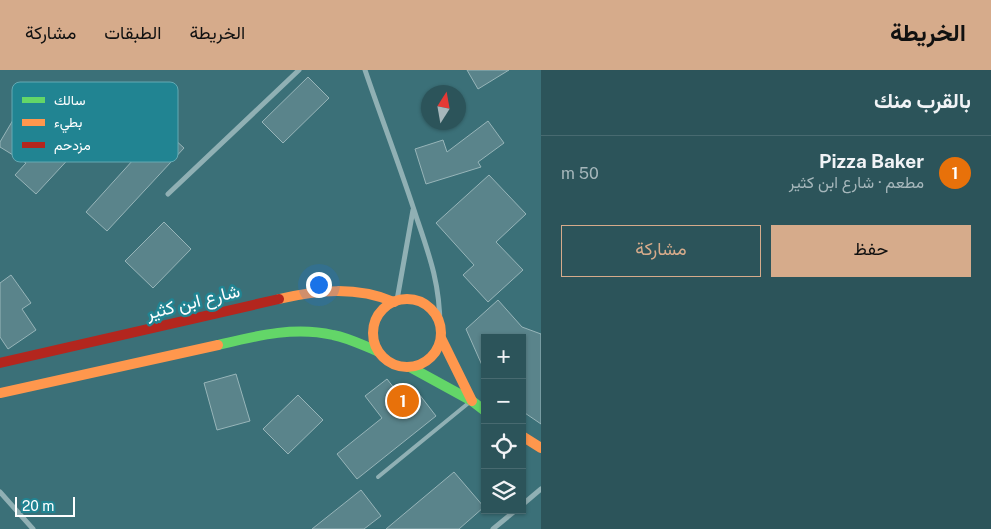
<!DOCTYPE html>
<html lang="ar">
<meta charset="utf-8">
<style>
:root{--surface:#2c545a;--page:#385e63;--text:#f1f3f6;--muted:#a6b7bb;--line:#486a70;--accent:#d6ab8b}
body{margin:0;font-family:"Public Sans",Vazirmatn,sans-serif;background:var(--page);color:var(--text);direction:rtl}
.controls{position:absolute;right:15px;bottom:15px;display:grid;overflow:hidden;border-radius:0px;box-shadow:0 1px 4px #0004}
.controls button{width:45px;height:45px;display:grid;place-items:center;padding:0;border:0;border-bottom:1px solid var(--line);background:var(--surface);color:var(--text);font:25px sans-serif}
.compass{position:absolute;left:421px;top:15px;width:45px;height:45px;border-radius:50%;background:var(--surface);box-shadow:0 1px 4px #0004;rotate:11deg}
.scale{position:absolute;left:15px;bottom:12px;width:60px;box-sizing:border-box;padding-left:5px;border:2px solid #fff;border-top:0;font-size:14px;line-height:18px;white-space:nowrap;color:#fff;-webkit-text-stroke:4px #218492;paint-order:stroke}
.you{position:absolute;left:318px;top:214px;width:18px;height:18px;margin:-12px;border:4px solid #fff;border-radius:50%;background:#1a73e8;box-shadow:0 0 0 8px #1a73e833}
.badge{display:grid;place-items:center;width:32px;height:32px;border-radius:50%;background:var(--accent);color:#fff;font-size:16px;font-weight:700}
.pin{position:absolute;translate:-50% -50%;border:2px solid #fff;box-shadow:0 1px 5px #0006}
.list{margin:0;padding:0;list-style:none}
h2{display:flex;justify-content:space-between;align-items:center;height:65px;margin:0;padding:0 20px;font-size:21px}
h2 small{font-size:16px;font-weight:400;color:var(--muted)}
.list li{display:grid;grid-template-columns:32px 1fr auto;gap:15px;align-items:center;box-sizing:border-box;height:75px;padding:0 20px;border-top:1px solid var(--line)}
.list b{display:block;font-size:19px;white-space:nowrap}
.list p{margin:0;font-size:16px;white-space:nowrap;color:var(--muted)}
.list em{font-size:16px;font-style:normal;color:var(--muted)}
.actions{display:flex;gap:10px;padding:15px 20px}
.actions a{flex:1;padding:11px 0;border:1px solid var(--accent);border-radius:0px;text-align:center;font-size:18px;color:var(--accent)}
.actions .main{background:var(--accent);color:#111}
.icon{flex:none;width:28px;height:28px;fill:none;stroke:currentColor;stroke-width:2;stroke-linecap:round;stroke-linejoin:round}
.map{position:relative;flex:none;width:541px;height:459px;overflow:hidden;direction:ltr}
header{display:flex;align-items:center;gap:30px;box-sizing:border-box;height:70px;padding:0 25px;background:var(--accent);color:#111}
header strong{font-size:24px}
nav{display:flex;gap:28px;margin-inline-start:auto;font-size:18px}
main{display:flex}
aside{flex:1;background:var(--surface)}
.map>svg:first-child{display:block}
.building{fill:#5a848b;stroke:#97b5b9}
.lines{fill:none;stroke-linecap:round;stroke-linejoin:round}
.lane{stroke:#90b0b4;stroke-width:4}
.street{stroke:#90b0b4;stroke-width:5}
.fast{stroke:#63d668;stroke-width:10}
.slow{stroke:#ff974d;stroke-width:10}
.jam{stroke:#b3261e;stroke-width:10}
.labels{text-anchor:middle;stroke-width:5;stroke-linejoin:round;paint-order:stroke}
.street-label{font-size:18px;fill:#fff;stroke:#218492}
.key{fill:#218492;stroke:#64a9b3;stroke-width:1}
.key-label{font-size:14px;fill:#fff}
</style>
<header>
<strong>الخريطة</strong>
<nav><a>الخريطة</a><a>الطبقات</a><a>مشاركة</a></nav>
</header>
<main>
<aside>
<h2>بالقرب منك<small></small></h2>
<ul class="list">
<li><span class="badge" style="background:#e8710a">1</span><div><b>Pizza Baker</b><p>مطعم · شارع ابن كثير</p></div><em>50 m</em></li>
</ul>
<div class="actions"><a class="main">حفظ</a><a>مشاركة</a></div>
</aside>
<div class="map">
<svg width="541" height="459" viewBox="0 0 541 459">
<rect width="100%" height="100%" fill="#3b7078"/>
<!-- building -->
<g class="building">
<polygon points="467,0 509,0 478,19"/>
<polygon points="308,7 329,28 283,73 262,52"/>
<polygon points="29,23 50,35 87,69 36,124 15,105 26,93 0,77 0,72"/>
<polygon points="488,51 504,73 478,92 481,97 426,114 415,79 443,70 447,82"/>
<polygon points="162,58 184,78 107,161 86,142"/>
<polygon points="489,105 526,144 496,172 523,200 488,232 463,205 474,195 436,153"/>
<polygon points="164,152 191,179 153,218 125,191"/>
<polygon points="11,205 31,233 22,239 36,260 8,279 0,267 0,213"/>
<polygon points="498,230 522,257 541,264 541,354 522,341 522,268 485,268 485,302 466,259"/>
<polygon points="236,304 250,351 217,360 204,313"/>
<polygon points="387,309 394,318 398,315 403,322 407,319 414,328 419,324 436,346 357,409 337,384 382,348 365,326"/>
<polygon points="298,325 323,350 288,384 263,359"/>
<polygon points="454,402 484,437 459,459 386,459"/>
<polygon points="361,420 381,446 364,459 312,459"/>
</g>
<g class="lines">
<!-- lane -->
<polyline class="lane" points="378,407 471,331"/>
<!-- street -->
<g class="street">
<path d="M 365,0 C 382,50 401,99 417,149 C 430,187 440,215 440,257"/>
<polyline points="168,124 299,0"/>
<polyline points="397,230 413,140"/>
<polyline points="0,422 33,459"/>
<polyline points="522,435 541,419"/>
<polyline points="493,459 516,440"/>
</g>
<!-- fast -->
<g class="fast">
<path d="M 218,275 C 256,266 294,256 333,265 C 349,268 362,275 377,281"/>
<polyline points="410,297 472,331 485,341"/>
</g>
<!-- slow -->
<g class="slow">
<path d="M 279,229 C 318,220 356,216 394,232"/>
<circle cx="407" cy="263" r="34"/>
<polyline points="441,268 472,331"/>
<polyline points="0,323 218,275"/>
<polyline points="522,366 541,378"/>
</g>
<!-- jam -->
<polyline class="jam" points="0,293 279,229"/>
</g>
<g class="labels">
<!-- street labels -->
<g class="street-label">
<text transform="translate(193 232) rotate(-14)" y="6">شارع ابن كثير</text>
</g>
</g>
<!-- legend -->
<rect x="12" y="12" width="166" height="80" rx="8" class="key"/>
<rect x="22" y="27" width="23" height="6" fill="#63d668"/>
<rect x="22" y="49" width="23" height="7" fill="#ff974d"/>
<rect x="22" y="72" width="23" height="6" fill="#b3261e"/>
<g class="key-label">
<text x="54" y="35">سالك</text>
<text x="54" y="57">بطيء</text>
<text x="54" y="80">مزدحم</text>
</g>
</svg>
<div class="controls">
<button>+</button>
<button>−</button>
<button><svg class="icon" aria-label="locate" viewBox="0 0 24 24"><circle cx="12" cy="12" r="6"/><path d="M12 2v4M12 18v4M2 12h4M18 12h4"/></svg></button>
<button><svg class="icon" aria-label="layers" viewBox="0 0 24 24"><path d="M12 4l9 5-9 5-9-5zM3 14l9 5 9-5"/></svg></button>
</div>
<svg class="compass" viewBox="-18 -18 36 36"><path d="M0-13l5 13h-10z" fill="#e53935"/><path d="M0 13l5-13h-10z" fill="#a6b7bb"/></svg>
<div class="scale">20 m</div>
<div class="you"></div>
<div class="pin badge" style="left:403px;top:331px;background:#e8710a">1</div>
</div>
</main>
